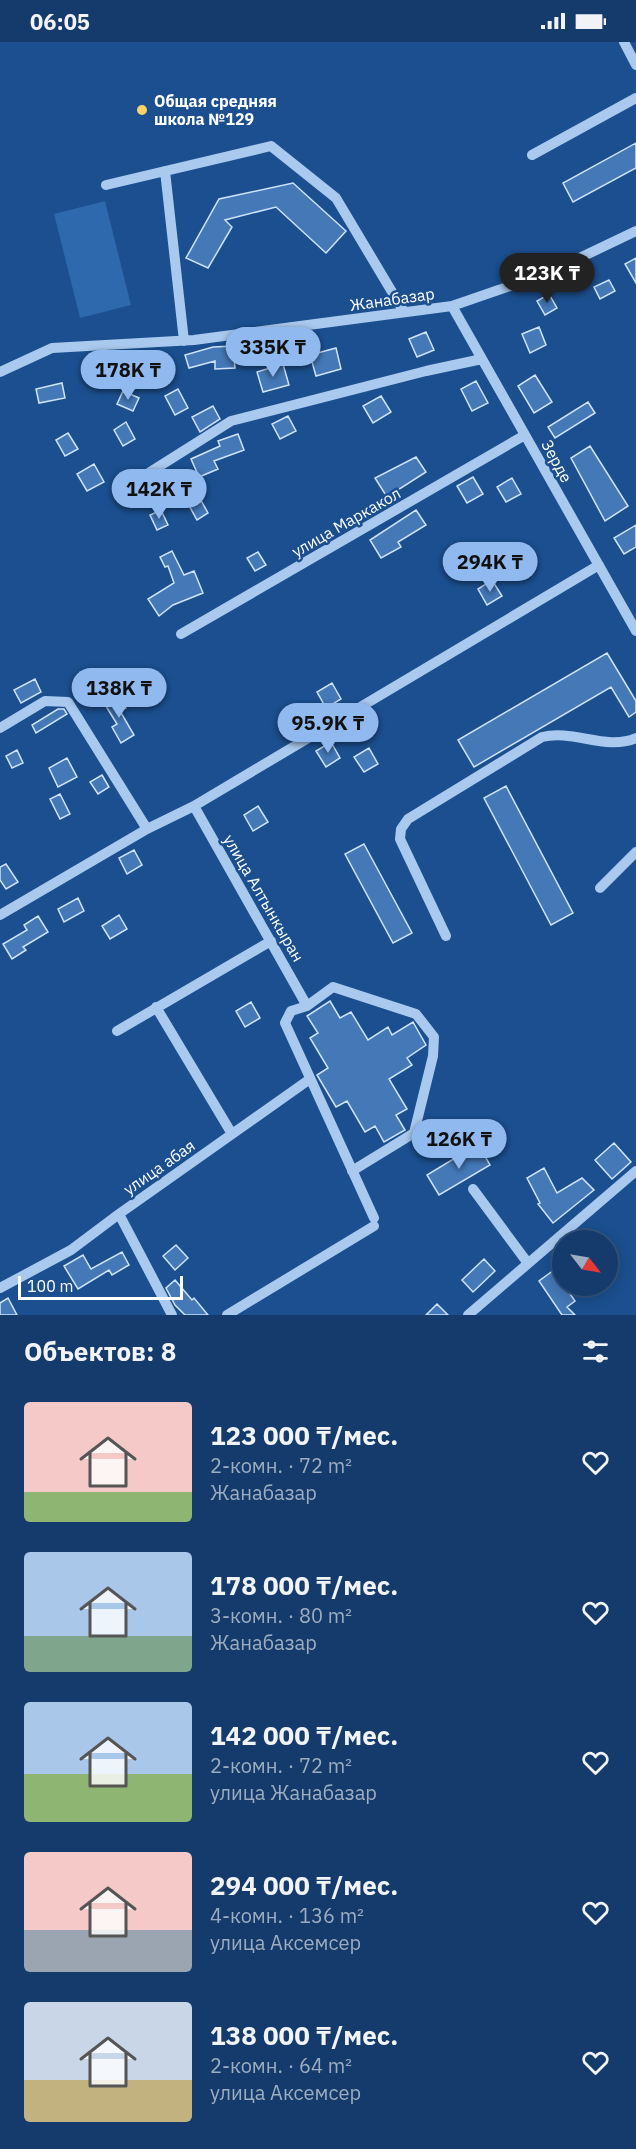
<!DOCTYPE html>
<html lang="ru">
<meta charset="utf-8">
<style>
:root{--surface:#143b6b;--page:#1d4271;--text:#f1f3f6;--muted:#9dadc1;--line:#33557e;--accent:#90b9f0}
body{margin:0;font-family:"IBM Plex Sans",sans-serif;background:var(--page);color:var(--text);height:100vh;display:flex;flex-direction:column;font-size:22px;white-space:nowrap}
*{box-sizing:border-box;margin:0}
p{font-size:20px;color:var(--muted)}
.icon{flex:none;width:33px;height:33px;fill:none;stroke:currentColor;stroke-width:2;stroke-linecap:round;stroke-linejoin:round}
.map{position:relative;height:1273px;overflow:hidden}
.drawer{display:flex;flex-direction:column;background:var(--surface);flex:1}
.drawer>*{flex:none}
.needle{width:39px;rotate:121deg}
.controls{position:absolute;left:552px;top:1188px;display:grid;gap:12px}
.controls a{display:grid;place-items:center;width:66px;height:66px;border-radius:50%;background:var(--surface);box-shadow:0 3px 15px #0003,0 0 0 2px var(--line);font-size:30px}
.scale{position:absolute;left:18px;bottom:15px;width:165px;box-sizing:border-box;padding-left:6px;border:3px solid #fff;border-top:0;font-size:16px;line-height:21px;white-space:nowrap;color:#fff;-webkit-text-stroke:4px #1b4f8f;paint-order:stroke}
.price{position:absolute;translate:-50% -51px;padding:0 14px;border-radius:21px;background:var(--accent);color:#111;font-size:20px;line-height:39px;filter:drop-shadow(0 2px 3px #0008)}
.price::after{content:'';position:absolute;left:50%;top:36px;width:18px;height:14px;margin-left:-9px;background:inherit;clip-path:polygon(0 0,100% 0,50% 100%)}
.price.selected{background:#222;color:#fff}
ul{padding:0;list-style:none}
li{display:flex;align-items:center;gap:18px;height:150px;padding:0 24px}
li span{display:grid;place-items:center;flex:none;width:168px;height:120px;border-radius:6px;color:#555}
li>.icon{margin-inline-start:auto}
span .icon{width:72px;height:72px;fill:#fffc;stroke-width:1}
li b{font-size:26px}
h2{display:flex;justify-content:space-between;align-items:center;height:72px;padding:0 24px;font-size:26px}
.status{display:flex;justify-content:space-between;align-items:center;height:42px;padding:0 30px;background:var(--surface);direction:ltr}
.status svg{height:16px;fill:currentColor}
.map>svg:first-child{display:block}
.green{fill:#2e69ad}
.building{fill:#4478b7;stroke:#cfe3fa;stroke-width:1.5}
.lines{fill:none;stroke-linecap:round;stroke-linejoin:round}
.minor{stroke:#a9c9ee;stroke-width:10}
.poi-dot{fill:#ffd166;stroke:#1b4f8f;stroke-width:2}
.labels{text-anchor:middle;stroke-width:5;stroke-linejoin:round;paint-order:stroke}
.poi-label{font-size:16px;font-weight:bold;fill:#fff;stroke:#1b4f8f;text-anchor:start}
.street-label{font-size:16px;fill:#fff;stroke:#1b4f8f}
</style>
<div class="status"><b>06:05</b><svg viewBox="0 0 49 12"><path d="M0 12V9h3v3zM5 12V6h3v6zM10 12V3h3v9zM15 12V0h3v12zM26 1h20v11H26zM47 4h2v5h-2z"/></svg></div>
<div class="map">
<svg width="636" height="1273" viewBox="0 0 636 1273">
<rect width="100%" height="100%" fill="#1b4f8f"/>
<path class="green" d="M105,159l26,104 -51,13 -26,-104z"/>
<path class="building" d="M636,101v25l-63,34 -10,-19z
M293,141l53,48 -20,22 -50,-46 -51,13 7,7 -24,41 -22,-10 33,-59z
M636,216v25l-11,-19z
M609,238l6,11 -15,8 -6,-12z
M549,252l8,14 -12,7 -8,-14z
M539,285l7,18 -16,8 -8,-19z
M426,290l8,18 -17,7 -8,-18z
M233,304l2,22 -20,1v-8l-26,7 -4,-13 28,-8z
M336,306l5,21 -25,7 -6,-21z
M283,322l6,21 -26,7 -6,-20z
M535,333l17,27 -18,11 -16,-27z
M476,339l12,22 -16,8 -11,-22z
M62,341l3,15 -26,5 -3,-14z
M178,347l10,19 -13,7 -10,-19z
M123,349l16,7 -6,13 -16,-7z
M381,354l10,16 -18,11 -10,-17z
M588,360l7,11 -40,25 -7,-11z
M213,364l7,13 -20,13 -8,-15z
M288,374l8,15 -16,8 -8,-15z
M126,380l9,17 -12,7 -9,-16z
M68,391l10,16 -13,7 -9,-16z
M238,392l6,16 -30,11 4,8 -19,8 -8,-18 29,-13 -2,-5z
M590,404l38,60 -23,15 -34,-63z
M416,415l10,15 -39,25 -12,-19z
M94,422l10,18 -17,9 -10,-17z
M473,435l10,17 -16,9 -10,-17z
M512,436l9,16 -15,8 -9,-15z
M198,453l10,18 -11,7 -10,-18z
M161,468l7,15 -11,5 -7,-15z
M416,468l10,15 -28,17 3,5 -20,11 -11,-18z
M636,483v22l-12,7 -10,-16z
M172,509l12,24 10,-4 9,22 -30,12 -14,11 -11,-17 26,-16 -6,-17 -3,1 -5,-10z
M258,510l8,13 -11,6 -8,-13z
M492,538l10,16 -15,9 -9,-16z
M607,611l29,48v11l-7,5 -18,-30 -137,80 -16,-27z
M35,637l6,13 -20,11 -7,-13z
M332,641l9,16 -15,9 -9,-16z
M118,653l8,13 -6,3 14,24 -13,8 -9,-16 5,-3 -13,-21z
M58,667h6l3,5 -31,19 -4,-8z
M331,700l9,16 -14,9 -10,-16z
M369,706l9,16 -14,8 -10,-15z
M17,708l6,13 -11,5 -6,-12z
M67,716l10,19 -19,10 -9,-19z
M102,733l7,12 -11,7 -8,-12z
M506,744l67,127 -22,12 -67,-127z
M60,752l10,20 -10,5 -10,-20z
M258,764l10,16 -15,9 -9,-16z
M364,802l48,89 -19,10 -48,-89z
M134,808l8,15 -15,9 -8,-16z
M6,822l12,18 -12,7 -6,-9v-13z
M78,856l6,13 -20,11 -6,-13z
M119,873l8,14 -17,10 -8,-13z
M38,874l10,16 -25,15 3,3 -14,9 -9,-15 24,-14 -3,-5z
M330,959l10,17 11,-6 17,28 20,-13 4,8 21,-13 13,23 -19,13 5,7 -23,14 18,30 -11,6 9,15 -21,12 -9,-16 -10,6 -18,-31 -11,6 -19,-32 11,-7 -18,-30 8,-5 -11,-17z
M251,960l9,16 -15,9 -9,-16z
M614,1101l17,19 -19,17 -17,-19z
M478,1102l12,21 -51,30 -12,-20z
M544,1126l13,25 25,-15 12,12 -41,33 -15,-19 2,-1 -13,-25z
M176,1203l12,13 -13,12 -12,-14z
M122,1210l7,13 -17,10 -3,-5 -31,19 -14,-23 19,-11 8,14z
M484,1217l11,12 -22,21 -11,-12z
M554,1228l21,31 -8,6 8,8h-13l-23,-34z
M175,1238l17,20 2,-2 14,17h-23l-10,-10 -9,-17z
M8,1256l9,17h-17v-12z
M437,1262l11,11h-22z"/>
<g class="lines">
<path class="minor" d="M624,0l12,23
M532,113l104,-57
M165,129l19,170
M106,143l165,-39 65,52 68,114
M452,264l184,325
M0,330l52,-24 142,-8 258,-34 96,-33 88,-42
M128,444l103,-65 195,-50 56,-12
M181,592l344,-199
M0,686l45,-27 23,1 79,127
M194,764l113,200
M600,846l36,-36
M0,873l147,-86 47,-23 405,-241
M446,894l-46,-97 1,-10 7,-10 134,-82c31,-8 64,14 94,1
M156,965l76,127
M117,989l154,-90
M352,1129l62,-38 19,-77 1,-19 -18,-23 -83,-27 -26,19 -16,5 -6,12c29,65 59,130 89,195
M473,1147l54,73
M0,1246l71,-38 48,-36
M172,1273l-53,-101 191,-135
M227,1273l147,-89
M468,1273l168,-144"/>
</g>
<circle class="poi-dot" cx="142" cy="68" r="6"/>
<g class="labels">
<g class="poi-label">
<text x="154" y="65">Общая средняя<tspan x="154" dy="18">школа №129</tspan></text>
</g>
<g class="street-label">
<text transform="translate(392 257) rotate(-8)" y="6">Жанабазар</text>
<text transform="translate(557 419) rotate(61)" y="6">Зерде</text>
<text transform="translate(346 480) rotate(-30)" y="6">улица Маркакол</text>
<text transform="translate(264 856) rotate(60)" y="6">улица Алтынкыран</text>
<text transform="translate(159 1125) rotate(-35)" y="6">улица абая</text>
</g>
</g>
</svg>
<div class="controls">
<a><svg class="needle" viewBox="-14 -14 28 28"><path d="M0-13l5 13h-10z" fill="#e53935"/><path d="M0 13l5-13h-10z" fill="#9dadc1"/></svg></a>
</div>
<div class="scale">100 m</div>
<b class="price selected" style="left:547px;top:262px">123K ₸</b>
<b class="price" style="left:273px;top:336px">335K ₸</b>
<b class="price" style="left:128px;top:359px">178K ₸</b>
<b class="price" style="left:159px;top:478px">142K ₸</b>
<b class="price" style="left:490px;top:551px">294K ₸</b>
<b class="price" style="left:119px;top:677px">138K ₸</b>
<b class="price" style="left:328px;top:712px">95.9K ₸</b>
<b class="price" style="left:459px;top:1128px">126K ₸</b>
</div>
<section class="drawer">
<h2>Объектов: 8<svg class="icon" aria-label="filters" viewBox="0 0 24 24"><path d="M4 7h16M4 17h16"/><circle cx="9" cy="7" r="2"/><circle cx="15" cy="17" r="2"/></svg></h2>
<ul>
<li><span style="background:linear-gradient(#f6c9c9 75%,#8fb573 0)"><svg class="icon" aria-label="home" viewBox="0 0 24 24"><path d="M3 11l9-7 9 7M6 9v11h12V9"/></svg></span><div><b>123 000 ₸/мес.</b><p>2-комн. · 72 m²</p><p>Жанабазар</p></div><svg class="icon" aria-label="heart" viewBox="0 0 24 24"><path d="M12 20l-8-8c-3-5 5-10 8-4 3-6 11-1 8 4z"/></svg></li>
<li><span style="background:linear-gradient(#a9c7e8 70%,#7fa58c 0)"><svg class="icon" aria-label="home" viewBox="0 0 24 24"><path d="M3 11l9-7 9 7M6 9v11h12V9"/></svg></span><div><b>178 000 ₸/мес.</b><p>3-комн. · 80 m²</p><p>Жанабазар</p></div><svg class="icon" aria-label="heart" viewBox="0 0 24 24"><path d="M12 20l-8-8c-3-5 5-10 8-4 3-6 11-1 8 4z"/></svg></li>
<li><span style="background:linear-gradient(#a9c7e8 60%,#8fb573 0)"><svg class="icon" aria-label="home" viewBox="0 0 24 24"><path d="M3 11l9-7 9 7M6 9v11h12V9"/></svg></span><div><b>142 000 ₸/мес.</b><p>2-комн. · 72 m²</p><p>улица Жанабазар</p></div><svg class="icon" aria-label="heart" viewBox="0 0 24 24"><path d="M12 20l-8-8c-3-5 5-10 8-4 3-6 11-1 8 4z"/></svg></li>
<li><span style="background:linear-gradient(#f6c9c9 65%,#9aa5b1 0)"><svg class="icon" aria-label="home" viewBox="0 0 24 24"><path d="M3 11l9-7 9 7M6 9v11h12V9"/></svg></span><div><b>294 000 ₸/мес.</b><p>4-комн. · 136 m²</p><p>улица Аксемсер</p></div><svg class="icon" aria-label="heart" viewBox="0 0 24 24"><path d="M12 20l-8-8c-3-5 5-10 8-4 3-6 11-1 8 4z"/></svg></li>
<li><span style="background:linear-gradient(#c9d6e8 65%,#c2b280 0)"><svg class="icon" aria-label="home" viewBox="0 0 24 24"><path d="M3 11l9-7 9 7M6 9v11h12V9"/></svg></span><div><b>138 000 ₸/мес.</b><p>2-комн. · 64 m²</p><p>улица Аксемсер</p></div><svg class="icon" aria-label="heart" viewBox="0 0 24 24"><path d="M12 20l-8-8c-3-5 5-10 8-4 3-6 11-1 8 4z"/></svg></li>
</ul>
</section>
